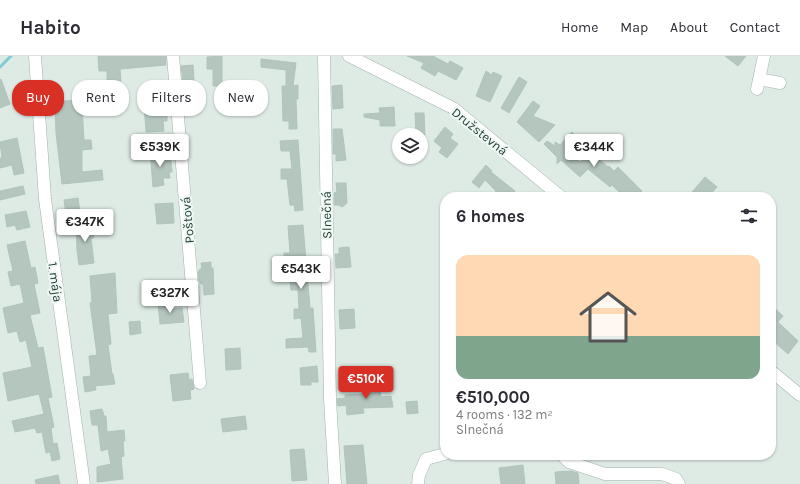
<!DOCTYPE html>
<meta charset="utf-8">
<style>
:root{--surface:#fff;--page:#f2f2f3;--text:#2b2b33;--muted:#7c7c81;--line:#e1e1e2;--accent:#d93025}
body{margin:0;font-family:Karla,sans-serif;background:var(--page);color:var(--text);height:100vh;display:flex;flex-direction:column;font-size:15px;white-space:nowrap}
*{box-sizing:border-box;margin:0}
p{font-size:13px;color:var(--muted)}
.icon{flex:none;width:22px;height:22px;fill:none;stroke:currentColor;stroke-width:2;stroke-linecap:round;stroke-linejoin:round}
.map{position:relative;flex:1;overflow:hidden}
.panel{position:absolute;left:440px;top:136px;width:336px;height:268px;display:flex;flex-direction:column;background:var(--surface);border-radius:16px;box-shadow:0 1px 3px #0004}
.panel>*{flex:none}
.top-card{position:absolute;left:12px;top:24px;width:368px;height:36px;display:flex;gap:8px}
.fabs{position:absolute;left:392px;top:72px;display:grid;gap:8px}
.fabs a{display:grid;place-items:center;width:36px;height:36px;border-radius:50%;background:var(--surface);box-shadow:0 1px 3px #0004;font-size:20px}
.price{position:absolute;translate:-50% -34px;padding:0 9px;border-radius:4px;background:#fff;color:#222;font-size:13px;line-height:26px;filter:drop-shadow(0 1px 2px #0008)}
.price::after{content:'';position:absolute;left:50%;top:24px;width:12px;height:9px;margin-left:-6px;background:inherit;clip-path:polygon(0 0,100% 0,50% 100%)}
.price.current{background:var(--accent);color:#fff}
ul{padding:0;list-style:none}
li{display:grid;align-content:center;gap:8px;height:212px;padding:0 16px}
li span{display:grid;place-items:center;height:124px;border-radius:12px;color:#555}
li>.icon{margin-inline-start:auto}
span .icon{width:72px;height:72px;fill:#fffc;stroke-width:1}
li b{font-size:17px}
h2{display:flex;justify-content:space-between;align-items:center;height:48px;padding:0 16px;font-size:17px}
.chip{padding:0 14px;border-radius:16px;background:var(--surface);box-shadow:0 1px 3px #0004;font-size:14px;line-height:36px}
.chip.current{background:var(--accent);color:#fff}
header{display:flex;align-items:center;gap:24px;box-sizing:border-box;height:56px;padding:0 20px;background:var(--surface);border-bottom:1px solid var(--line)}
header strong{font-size:19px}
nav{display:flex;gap:22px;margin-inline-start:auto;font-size:14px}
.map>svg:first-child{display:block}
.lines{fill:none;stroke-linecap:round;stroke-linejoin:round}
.stream{stroke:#81cad6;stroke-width:3}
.building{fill:#b4c6be;stroke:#b0c5bc}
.minor-casing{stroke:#a1b3ac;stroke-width:13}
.minor{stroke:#fff;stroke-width:12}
.labels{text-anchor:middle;stroke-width:4;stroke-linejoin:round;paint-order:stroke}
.street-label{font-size:13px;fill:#1e3c34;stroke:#eff8f3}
</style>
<header>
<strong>Habito</strong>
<nav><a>Home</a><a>Map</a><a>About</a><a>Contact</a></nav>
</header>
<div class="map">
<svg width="800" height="428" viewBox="0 0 800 428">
<rect width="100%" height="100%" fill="#deebe5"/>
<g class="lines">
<path class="stream" d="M0,11l11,-11"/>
</g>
<path class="building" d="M98,0h68v9l-46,4 1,12 -14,1v-11h-8z
M222,0v30h-9v-17h-6v-12z
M407,0h26l15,8 2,-3 13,7 -7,12 -18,-9 -3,5 -14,-8 3,-5z
M725,0h21l-8,10z
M261,3l35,4 -3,23 5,-1v14h-2l1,30h-8v-8h-6l-1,-35h4v-16l-25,-3z
M193,9l1,16 -11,1 -2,-16z
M486,15l6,4 1,-3 9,4 -12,26 -14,-6z
M519,21l8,5 -18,31 -8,-5z
M1,23l9,25 -10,4v-28z
M342,29l1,23 -10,1 -1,-23z
M96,42l1,9 -15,1 2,32h7l1,9 -10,1v22l20,-2 1,10 -41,4 -6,-51 -1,-31z
M161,45l1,10h5v10h-4l1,10 -18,1 -2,-28z
M533,45l7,5 -7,10 22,9 -16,17 -22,-20z
M394,51l1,19h-15v-6l-16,-3v-3l16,-1 -1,-5z
M415,57h9l1,22h-9z
M445,71l8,7 -3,4 8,6 -11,14 -8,-6 3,-4 -8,-7z
M333,73h9l4,31 -10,1v-7h-3z
M572,76l7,7 -12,14 13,9 11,-10 17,15 1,-1 5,5 4,-4 24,24 -6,6h-12l-12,-12 -2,2 -22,-18 -8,8 -19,-17 -4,4v-7l-13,-13 3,-3 8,5v-4l5,3z
M17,82l7,35 -10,2 -2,-10 -12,3v-10h2l-2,-16z
M298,84l5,70 -8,1 -1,-6h-4l-3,-26h-6v-10h11l-2,-18h-9l-1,-10z
M160,93l1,7 6,-1 1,5 3,1 1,11h-3l1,6h-7l1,7 -11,2 -3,-37z
M486,109l6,6 -1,1 24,19 -4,6h-19l4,-6 -11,-11 -6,8 -7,-6z
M705,121l12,10 -9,10h-10l-6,-5z
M336,127h10l1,20 -5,4 -3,-2h-5v-12l3,-1z
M23,130l2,8 -25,6v-9z
M78,142l2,14 -14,2 -2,-14z
M173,147l1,20 -17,1 -2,-20z
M26,155l4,16 -13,3 -2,-5 -8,2 -2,-12z
M93,167l1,15h-3l3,25 -15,2 -2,-15 -1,-26z
M303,169l7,83h3l3,44h-7l-1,-5 -22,1v-9l17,-1 -2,-20 -7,1v-10h5l-1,-19h-7l-1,-9 6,-1 -2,-17h-10v-10h6l-2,-27z
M25,185l6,27 4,-1 3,16 -4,1 6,29 -10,2 8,33 5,-1 9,50 -4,1 6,29 -3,1 2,16 4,-1 3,16 -8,2 -2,-9 -4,1 -4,-21 -5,1 -2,-5 -20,4 -3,-11 32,-7 -5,-20 -31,7 -5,-28 29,-6 -6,-27 -6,2 -3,-11 -9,2 -5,-25 21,-5 -4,-19 -9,2 -3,-14 5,-1 -6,-26z
M349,191l2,20 -15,1 -1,-14h4v-6z
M211,206v6h2l1,26 -10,1 -1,-11h-2l-2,-4 -1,-8 2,-3h2l-1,-6z
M115,217l2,40 -9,1 3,30 -3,1 4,29h1l2,10 -20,2 1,4 -11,2 -2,-15 8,-1 -2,-20 8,-1 -7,-52 2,-1 -2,-26z
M172,246l1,7 9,-1 2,14 -24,2 -2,-21z
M771,249l12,11 -5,6 20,19 -10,13 -17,-15z
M354,253l1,19 -15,1 -1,-19z
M140,265l1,12 -11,2 -1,-13z
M240,292l1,21 -15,1 -1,-21z
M317,310l1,16h-7v3h-10l-1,-17z
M188,317l1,7 3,-1 2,9v1l-4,1 1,9 -18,2 -3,-26z
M379,327l2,14 10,-1 2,11 -30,1 1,5 -17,2 -1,-10 -8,1 -1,-7 8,-1v-3l19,-1 -1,-9z
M417,345l1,12 -11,1 -1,-12z
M102,353l2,7h2l1,16 17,-2 1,11h-2l1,15 -3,1 2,22 -26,3v-15l14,-3 -3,-15 -7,2 -3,-26h-6l-2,-14z
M245,360l2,13 -24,3 -2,-13z
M363,389l4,39h-20l-3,-38z
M304,393l3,31 -15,1 -2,-31z
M523,409l2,19h-24l-2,-16z
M571,415l7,2 1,11h-23l-1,-12z
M58,419l2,9h-24l-1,-4z"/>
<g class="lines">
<g class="minor-casing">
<path id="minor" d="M35,0l10,143 39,285
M173,0l27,327
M324,0l6,343 5,85
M349,0l104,52 108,89
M759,23l21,4
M757,33l7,-33
M771,315l29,24
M562,399l7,7 36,12h57l14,5 3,5
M418,428l1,-9 7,-16 19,-5"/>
</g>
<use href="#minor" class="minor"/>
</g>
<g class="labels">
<g class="street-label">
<text transform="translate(480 75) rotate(39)" y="5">Družstevná</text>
<text transform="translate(326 159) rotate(-91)" y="5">Slnečná</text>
<text transform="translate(187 164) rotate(-95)" y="5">Poštová</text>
<text transform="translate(56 226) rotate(82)" y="5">1. mája</text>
</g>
</g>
</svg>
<div class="fabs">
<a><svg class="icon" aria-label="layers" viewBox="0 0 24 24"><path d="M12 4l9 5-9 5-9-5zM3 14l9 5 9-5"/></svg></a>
</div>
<b class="price" style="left:160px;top:112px">€539K</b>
<b class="price" style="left:594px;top:112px">€344K</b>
<b class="price" style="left:85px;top:187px">€347K</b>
<b class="price" style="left:301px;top:234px">€543K</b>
<b class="price" style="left:170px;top:258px">€327K</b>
<b class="price current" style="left:366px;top:344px">€510K</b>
<div class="top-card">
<a class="chip current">Buy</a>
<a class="chip">Rent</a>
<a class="chip">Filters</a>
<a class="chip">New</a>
</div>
<section class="panel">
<h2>6 homes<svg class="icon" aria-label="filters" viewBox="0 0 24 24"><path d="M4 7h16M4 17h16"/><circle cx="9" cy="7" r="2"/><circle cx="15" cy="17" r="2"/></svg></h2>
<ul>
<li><span style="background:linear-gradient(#ffd9b3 65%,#7fa58c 0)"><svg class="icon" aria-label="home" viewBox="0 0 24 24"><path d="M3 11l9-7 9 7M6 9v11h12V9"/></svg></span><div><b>€510,000</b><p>4 rooms · 132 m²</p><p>Slnečná</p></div></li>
</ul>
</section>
</div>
